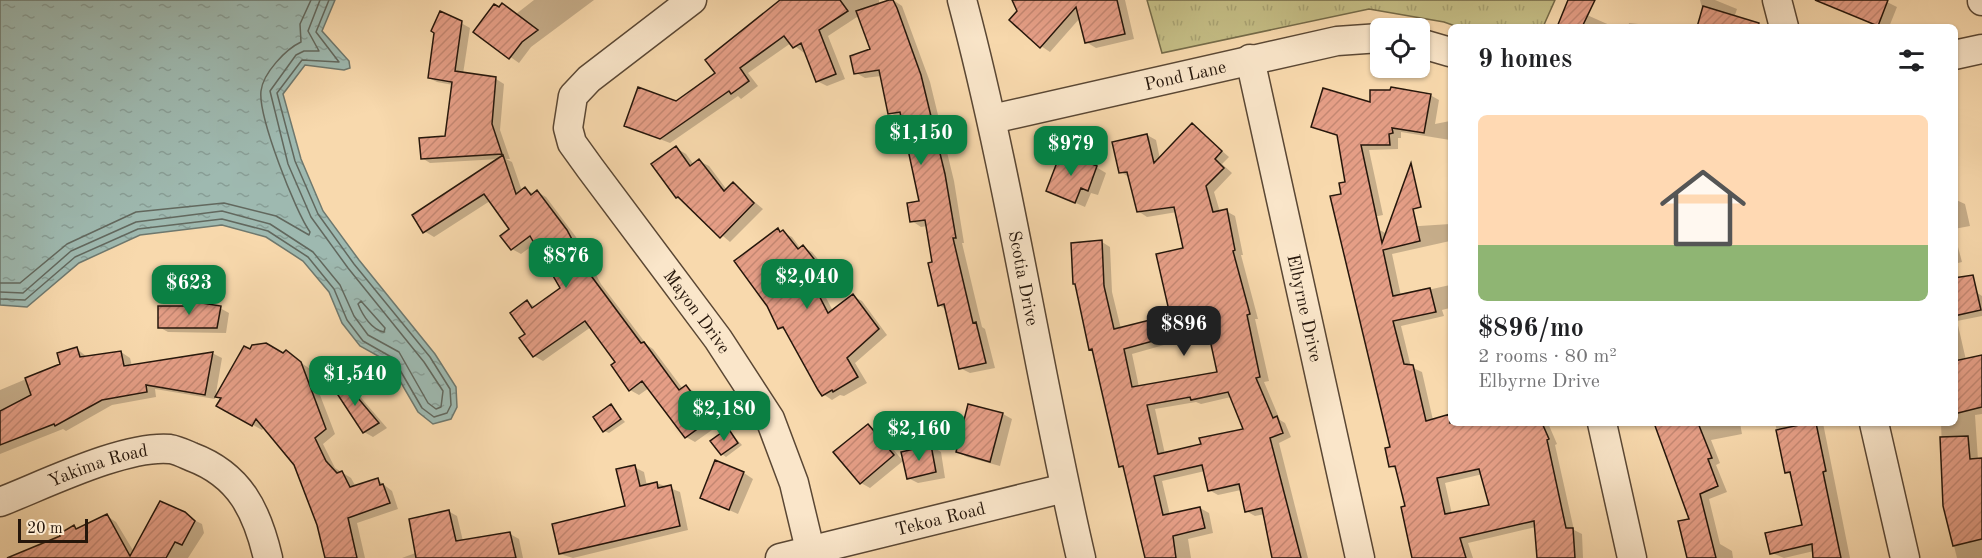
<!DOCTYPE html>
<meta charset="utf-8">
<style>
:root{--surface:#fff;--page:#f2f2f2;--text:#202124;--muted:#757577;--line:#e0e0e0;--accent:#0b8043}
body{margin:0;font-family:"Old Standard TT",serif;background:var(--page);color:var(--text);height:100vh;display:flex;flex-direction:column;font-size:22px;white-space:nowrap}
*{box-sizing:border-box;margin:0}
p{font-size:20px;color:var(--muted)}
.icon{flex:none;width:33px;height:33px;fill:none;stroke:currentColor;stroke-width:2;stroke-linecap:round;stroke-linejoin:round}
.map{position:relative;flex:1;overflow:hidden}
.drawer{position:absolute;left:1448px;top:24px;width:510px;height:402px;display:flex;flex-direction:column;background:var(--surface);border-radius:9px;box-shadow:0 2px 4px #0004}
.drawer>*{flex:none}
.tools{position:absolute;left:1370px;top:18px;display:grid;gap:12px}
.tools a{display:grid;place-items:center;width:60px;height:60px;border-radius:9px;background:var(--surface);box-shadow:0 2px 4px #0004;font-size:30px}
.scale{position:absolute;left:18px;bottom:15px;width:70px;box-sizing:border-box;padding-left:6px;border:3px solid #25160b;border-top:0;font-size:16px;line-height:21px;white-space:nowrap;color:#25160b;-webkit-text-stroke:4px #fae6ca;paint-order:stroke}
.price{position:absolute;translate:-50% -51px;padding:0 14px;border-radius:12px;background:var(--accent);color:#fff;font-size:20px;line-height:39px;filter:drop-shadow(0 2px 3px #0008)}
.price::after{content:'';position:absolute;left:50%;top:36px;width:18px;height:14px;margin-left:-9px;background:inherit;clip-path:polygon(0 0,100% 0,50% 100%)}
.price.current{background:#222;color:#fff}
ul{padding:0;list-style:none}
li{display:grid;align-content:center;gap:12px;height:318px;padding:0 30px}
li+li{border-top:2px solid var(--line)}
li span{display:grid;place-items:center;height:186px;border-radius:9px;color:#555}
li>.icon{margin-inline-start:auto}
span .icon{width:108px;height:108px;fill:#fffc;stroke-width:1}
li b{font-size:26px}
h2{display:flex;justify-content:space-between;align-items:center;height:72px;padding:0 30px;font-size:26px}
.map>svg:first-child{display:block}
.grass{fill:url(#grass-tufts);stroke:#746a48;stroke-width:1.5}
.water{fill:url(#water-ripples);stroke:#6e786e;stroke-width:1.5}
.shadow{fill:#0003;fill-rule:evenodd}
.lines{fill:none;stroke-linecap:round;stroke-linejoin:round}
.shore{stroke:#62685e;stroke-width:1.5}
.building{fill:url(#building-hatch);stroke:#25160b;stroke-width:1.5;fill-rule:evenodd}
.street-casing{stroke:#5a4734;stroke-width:31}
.street{stroke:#fae6ca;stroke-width:28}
.labels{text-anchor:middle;stroke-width:4.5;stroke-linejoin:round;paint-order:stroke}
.street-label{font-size:18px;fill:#25160b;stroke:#fae6ca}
</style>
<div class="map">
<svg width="1982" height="558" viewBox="0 0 1982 558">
<defs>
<pattern id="grass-tufts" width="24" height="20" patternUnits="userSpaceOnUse" patternTransform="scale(1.5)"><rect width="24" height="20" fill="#c4bd85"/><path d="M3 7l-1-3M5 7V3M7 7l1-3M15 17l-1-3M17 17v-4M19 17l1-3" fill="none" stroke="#a8a272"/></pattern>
<pattern id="water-ripples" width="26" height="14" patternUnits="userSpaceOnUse" patternTransform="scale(1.5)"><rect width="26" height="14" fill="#9eb9b0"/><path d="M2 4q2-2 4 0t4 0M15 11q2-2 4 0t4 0" fill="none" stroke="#889e96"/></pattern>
<pattern id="building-hatch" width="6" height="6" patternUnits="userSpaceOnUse" patternTransform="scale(1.5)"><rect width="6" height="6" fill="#e59e86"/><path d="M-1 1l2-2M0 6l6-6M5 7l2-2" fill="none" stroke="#c48772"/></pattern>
</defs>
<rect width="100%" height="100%" fill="#f8d9ad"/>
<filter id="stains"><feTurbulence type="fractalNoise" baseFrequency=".00333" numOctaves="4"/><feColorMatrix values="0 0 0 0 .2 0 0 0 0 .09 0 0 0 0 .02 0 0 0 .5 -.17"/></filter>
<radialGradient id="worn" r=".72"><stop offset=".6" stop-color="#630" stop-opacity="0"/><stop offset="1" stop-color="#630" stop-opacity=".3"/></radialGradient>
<path class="grass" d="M1147,0h408l-12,27h-85l-14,-5 -75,-13 -207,44z"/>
<path class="water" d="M0,0h335l-13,31 27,30 1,7 -6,2 -39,-5 -22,29 18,65 22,52 36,49 76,94 21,33 1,20 -6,12 -18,5 -15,-12 -29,-50 -29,-16 -18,-23 -13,-31 -26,-31 -37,-24 -44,-12 -82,10 -61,28 -52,44 -27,-2z"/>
<path class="shadow" d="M534,0h60l-63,47 -12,16 -44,-31 41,-18z
M784,0h95v5l14,-5 9,6 28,76 24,99 10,62h-2l20,84 3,2 10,39 -25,5 -10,-5 -15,-59 -6,-4 -12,-79 -6,1 -9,-6 9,-19 -18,-84 -14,-5 -8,-37 -16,2 -9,-5 16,-23 -12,-35 -32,21 17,43 -18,7 -10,-5 -11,-30 -2,2 -13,-10 -43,30 10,13 -17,13 -3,-3 -68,47 -44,-17 51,-24 40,-29 35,-47 -2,-2z
M1014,0h111l9,39 -38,9 -10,-6 -6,-24 -30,34 -9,-6z
M1700,0h15l22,9 -3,9 4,9h-31z
M1845,0h38l14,7 -8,20h-10l-38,-17z
M1587,15l27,12h-56z
M461,23l9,5 -7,46 33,5 8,5 -4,46 10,29h-4l6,3 10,29 3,-2 9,5 3,-2 9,5 30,40 25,47 46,61 6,4 30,40 3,-2 9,5 24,33 -24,17 -9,-5 -37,-49 -10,7 -9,-5 -13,-27 -26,-36 -48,34 -9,-5 -7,-22v-32l9,5 26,-18 -26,-46 -15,11 -9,-5 -1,-20 -21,-28 -56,36 -10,-6 75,-72 -69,4 -8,-5 24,-20 7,-53 -16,-3 -8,-4z
M1629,23l37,4h-38z
M1430,95l9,5 -4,24 15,-3v19l-49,-8v6h-3v11l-29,1 14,65 -15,3 10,11 9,5 2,-6 61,-4v17l-58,13 9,42 49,-11v23l-8,2 2,6 -43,10 10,41 11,5 11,48 17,-5v8h98l9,21 -2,1 19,85 8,4 1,24h-45l-2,-31 -68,16 5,15h-59l-7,-51 -10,-37 -7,-4 2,-18 -49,-253 4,-12 -8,-46 -26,-10 59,-23zM1483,474l8,32 -39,8 -7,-31z
M1192,125l37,32 -7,7 10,9 -18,19 6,20 6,-1 9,5 8,39h-2l17,64h-3l14,62 -5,1 16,38 5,3 6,14 -12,6 29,115h-34l-9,-44 -10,2 -9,-5 -5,-21 -23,5 -9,-5 -4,-19 -43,10 8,34 30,-7 9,5 4,20 -25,6 3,19h-45l-21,-89 -5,-3 -26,-115 -3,-2 11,-107 8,5 2,45 9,37 51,-13 12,-67 -7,-37 -30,5 -9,-6 -8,-33 -9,-6 26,-37 9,5 4,19zM1210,332l8,41 -79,14 -7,-33zM1231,397l14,33 -43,15 -37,9 -10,-45 41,-7 5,2z
M676,148l10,6 8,11 5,-4 10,5 18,24 6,-6 30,25 -33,33 -53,-45z
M1096,167l10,6 -8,22 -7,-2 -6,14 -37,-16z
M1954,199l11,5 5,22 -16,3z
M778,230l14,7 9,12 2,-2 9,5 14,17 -11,8 18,34 20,-15 9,5 25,34 -32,28 12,20 -23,13 -4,-1 -8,5 -9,-6 -36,-62 -8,-5z
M1954,232l8,30 -8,2z
M1976,292l6,4v20l-25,5 9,39 16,-3v57l-7,1 3,45h4v98h-25l-13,-52 -3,-83h13v-126z
M220,308l9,5 -3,20 -58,-1 -9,-5z
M76,348l11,9 34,-5 9,6 2,8 80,-13 10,5 -7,41 -60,-10 1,8 -44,8 -46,26 -3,-2 -63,25v-64l62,-26z
M286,352l24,17 25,65 -12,10 12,24 16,10 5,9 22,-7 14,11 6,18 -41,14 8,35h-39l-8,-33 -23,-61 -30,-38 -3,4 -44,-25 4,-6 -5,-3z
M342,381l9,5 36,42 -14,9 -9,-5z
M611,406l14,16 -16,11 -5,-2z
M1003,414l9,5 -12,47 -33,-9 -10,-5z
M1655,423h85l2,11 -31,6 9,23 -4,2 11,27 -18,7 11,45 12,7 1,7h-45l3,-38z
M1775,423h48l27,135h-35l-1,-7 -30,7 -12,-5 31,-27 -10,-50 -6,-4z
M868,425l10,6 25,30 -33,27 -9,-5z
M728,430l14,15 -16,12 -4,-3z
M931,446l10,6 4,26 -27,5 -10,-5z
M634,467l10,5 3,14 10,-3 23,9 8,38 -115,28 -13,-4 66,-47z
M744,473l9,6 -15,35 -36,-16z
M448,511l9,5 6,25 47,-7 9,5 4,19h-121l16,-6z
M107,516l9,6 18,30 58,-33 10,5 2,9 -16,25h-179l53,-21 12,-10 4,2z"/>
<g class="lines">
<path class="shore" d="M0,283h20l47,-39 69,-32 88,-9 52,13 33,19 1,-3c-15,-21 -52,-116 -49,-141 2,-18 25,-42 40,-49l-1,-18 11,-24
M0,292l23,1 48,-42 65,-29 86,-11 48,13 43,28 27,33 14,31 14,19 31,17 29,51 8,6 5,-2 2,-16 -19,-29 -76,-94 -37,-51 -23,-53 -18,-73 26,-36 8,-4h15l-11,-20 12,-31
M0,299l25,1 50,-43 63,-28 84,-10 46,12 40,26 26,32 13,31 16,21 30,17 29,50 12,9 13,-4 4,-8 -1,-16 -20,-32 -76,-93 -36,-50 -23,-53 -18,-68 25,-33 37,2 -23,-30 13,-32
M361,301l24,27 -1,4c-12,-2 -21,-16 -26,-28z"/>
</g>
<path class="building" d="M780,0h60l8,11 -29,19 17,44 -20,8 -15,-39 -8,5 -9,-12 -44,32 9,13 -18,13 -2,-3 -69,48 -36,-13 14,-39 38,14 39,-28 -10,-13z
M889,0h4l4,8 24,67 24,99 11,64h-3l20,85 3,-1 10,41 -27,6 -15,-65 -6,2 -10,-43 4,-1 -7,-42 -15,2 -3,-19 12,-2 -19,-89 -12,2 -9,-44 -25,4 -4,-18 20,-7 -14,-38z
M1012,0h105l8,34 -40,9 -9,-36 -36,41 -31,-28 8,-9z
M1568,0h27l-13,27h-25z
M1815,0h73l-10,26z
M502,3l36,27 -16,12 -13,17 -36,-27 21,-28 5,3z
M1703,6l56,17 -1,4h-61z
M440,11l22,10 -7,50 41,6 -4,47 10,30 -81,5 -2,-21 26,-2 7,-54 -24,-4 6,-45 -3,-2z
M1391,87l40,7 -7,39 -32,-5 1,5 -4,1 1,11h-29l21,98 29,-80 10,44 -8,2 7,32 -37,9 10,46 37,-8 6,24 -43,9 11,43 9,1 13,56 24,-7v9h92l7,16 -2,1 19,88h7l2,30h-38l-3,-37 -74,17 6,20h-54l-11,-51 4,-1 -10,-40 -6,1 -4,-19 5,-1 -60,-251 11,-2 -2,-11 6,-1 -8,-47 -26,-8 12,-39 47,14v-12h20zM1479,469l10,36 -44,9 -8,-36z
M1192,123l30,28 -7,8 9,9 -18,18 7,26 14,-3 8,41 -2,1 17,63 -3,1 13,62 -4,1 17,40 4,-2 6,17 -13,5 31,120h-29l-10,-50 -17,4 -6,-28 -31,7 -6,-26 -48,11 9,39 37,-8 5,21 -32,8 3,22h-31l-22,-92 -4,1 -27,-118 -3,1 -14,-66h-2l-2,-41 31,-3 2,46 10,43 56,-14 -14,-61 27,-6 -9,-41 -37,5 -10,-40 -8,1 -7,-31 35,-8 7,29zM1207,326l10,46 -85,15 -8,-38zM1228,392l15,37 -44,9 2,6 -43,10 -11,-49 43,-8 1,3z
M676,146l14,20 9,-7 25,32 9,-9 21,21 -34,35 -42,-41 -2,1 -25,-34z
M1061,152l36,14 -9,25 -7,-3 -6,15 -29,-12z
M503,155l13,39 9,-7 6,8 6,-5 30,40 25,47 49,66 3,-1 35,48 7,-5 25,34 -26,19 -43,-57 -13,10 -18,-26 4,-3 -30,-41 -52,36 -14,-19 6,-4 -15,-21 17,-13 5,8 28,-20 -30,-52 -19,14 -11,-14 9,-7 -25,-35 -61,39 -11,-18z
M778,228l2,4 3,-2 15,19 5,-4 15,19 -11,8 21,41 25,-19 26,35 -32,29 11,19 -25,15 -1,-2 -10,6 -4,-6 -35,-63 -5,2 -11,-23 -33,-45z
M1973,275l8,35 -27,6v-38z
M189,301l32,5 -4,22h-59v-22h30z
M266,343l17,10 3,-3 15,12 25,67 -11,9 11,23 11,12 5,-2 8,16 28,-9 2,7 3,-1 7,19 -42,15 9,40h-32l-8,-33 -23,-60 -38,-46 -4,7 -36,-20 5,-8 -6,-1 29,-51 6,3 2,-4z
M77,347l3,10 41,-6 3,15 89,-14 -8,43 -59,-10 1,7 -45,8 -47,26 -1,-2 -54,21v-34l31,-16 -6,-17 35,-14 -3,-11z
M1982,355v52l-28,7v-53z
M342,379l37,44 -16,10 -31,-47z
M611,404l10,15 -18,13 -10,-15z
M968,404l35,9 -13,49 -34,-10z
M1654,423h44l14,35 -4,1 10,27 -18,8 16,64h-29l-9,-37 11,-2z
M1809,423h7l10,48 -3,1 18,86h-28l-1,-14 -42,10 -5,-21 37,-8 -12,-53 -5,1 -9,-43z
M868,424l26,31 -34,29 -27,-32z
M728,428l10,15 -17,12 -11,-14z
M1968,436l2,23 12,-1v81l-29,7 -10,-40 -3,-69z
M931,445l5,27 -29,7 -6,-27z
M715,460l29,12 -15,38 -29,-12z
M635,465l5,21 17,-4 1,6 13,-3 9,41 -121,28 -7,-30 73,-18 -9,-37z
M160,501l25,11 10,9 -13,24 -7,-3 -9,16h-159l53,-22 -1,-2 15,-9 2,4 31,-15 23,42z
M449,510l7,31 54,-9 6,26h-100l-7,-39z"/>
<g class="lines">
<g class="street-casing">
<g id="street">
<path id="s1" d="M692,0l-103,79 -16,17 -5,32 4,15 18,25 128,171 52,80 24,64 18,75"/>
<path id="s2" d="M962,0c49,184 76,373 119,558"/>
<path d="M1777,0l7,27"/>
<path d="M1982,0v1"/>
<path d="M1419,43l31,9"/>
<path d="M1954,55l28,-6"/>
<path id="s3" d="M1250,59l110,499"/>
<path id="s4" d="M992,119l345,-78 43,-3"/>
<path d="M1602,423l30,135"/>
<path d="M1874,423l31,135"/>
<path id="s5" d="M0,502c44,-17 124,-57 170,-53 7,1 15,5 22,8 48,18 65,54 76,101"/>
<path id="s6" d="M780,558l285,-70"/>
</g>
</g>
<use href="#street" class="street"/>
</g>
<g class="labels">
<g class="street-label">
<text dy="6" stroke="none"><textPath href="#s4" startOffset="198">Pond Lane</textPath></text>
<text dy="6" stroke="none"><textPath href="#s2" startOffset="285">Scotia Drive</textPath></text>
<text dy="6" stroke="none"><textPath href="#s3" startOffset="255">Elbyrne Drive</textPath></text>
<text dy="6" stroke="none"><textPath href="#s1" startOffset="411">Mayon Drive</textPath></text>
<text dy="6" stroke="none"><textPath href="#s5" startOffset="105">Yakima Road</textPath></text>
<text dy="6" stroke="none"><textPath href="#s6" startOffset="165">Tekoa Road</textPath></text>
</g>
</g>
<rect width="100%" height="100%" filter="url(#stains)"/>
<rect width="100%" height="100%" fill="url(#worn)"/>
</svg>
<div class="tools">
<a><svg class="icon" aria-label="locate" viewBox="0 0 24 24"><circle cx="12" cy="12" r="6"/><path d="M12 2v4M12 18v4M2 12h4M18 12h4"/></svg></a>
</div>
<div class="scale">20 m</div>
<b class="price" style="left:921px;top:166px">$1,150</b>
<b class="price" style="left:1071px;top:177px">$979</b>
<b class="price" style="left:566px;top:289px">$876</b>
<b class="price" style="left:807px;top:310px">$2,040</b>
<b class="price" style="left:189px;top:316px">$623</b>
<b class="price current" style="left:1184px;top:357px">$896</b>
<b class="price" style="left:355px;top:407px">$1,540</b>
<b class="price" style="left:724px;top:442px">$2,180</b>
<b class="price" style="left:919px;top:462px">$2,160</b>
<section class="drawer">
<h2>9 homes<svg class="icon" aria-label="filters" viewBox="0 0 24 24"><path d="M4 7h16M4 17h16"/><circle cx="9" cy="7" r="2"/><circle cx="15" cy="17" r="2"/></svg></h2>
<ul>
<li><span style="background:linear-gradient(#ffd9b3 70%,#8fb573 0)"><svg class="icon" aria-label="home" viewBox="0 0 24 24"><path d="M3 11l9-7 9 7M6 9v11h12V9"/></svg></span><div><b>$896/mo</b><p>2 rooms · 80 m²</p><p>Elbyrne Drive</p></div></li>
</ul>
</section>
</div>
